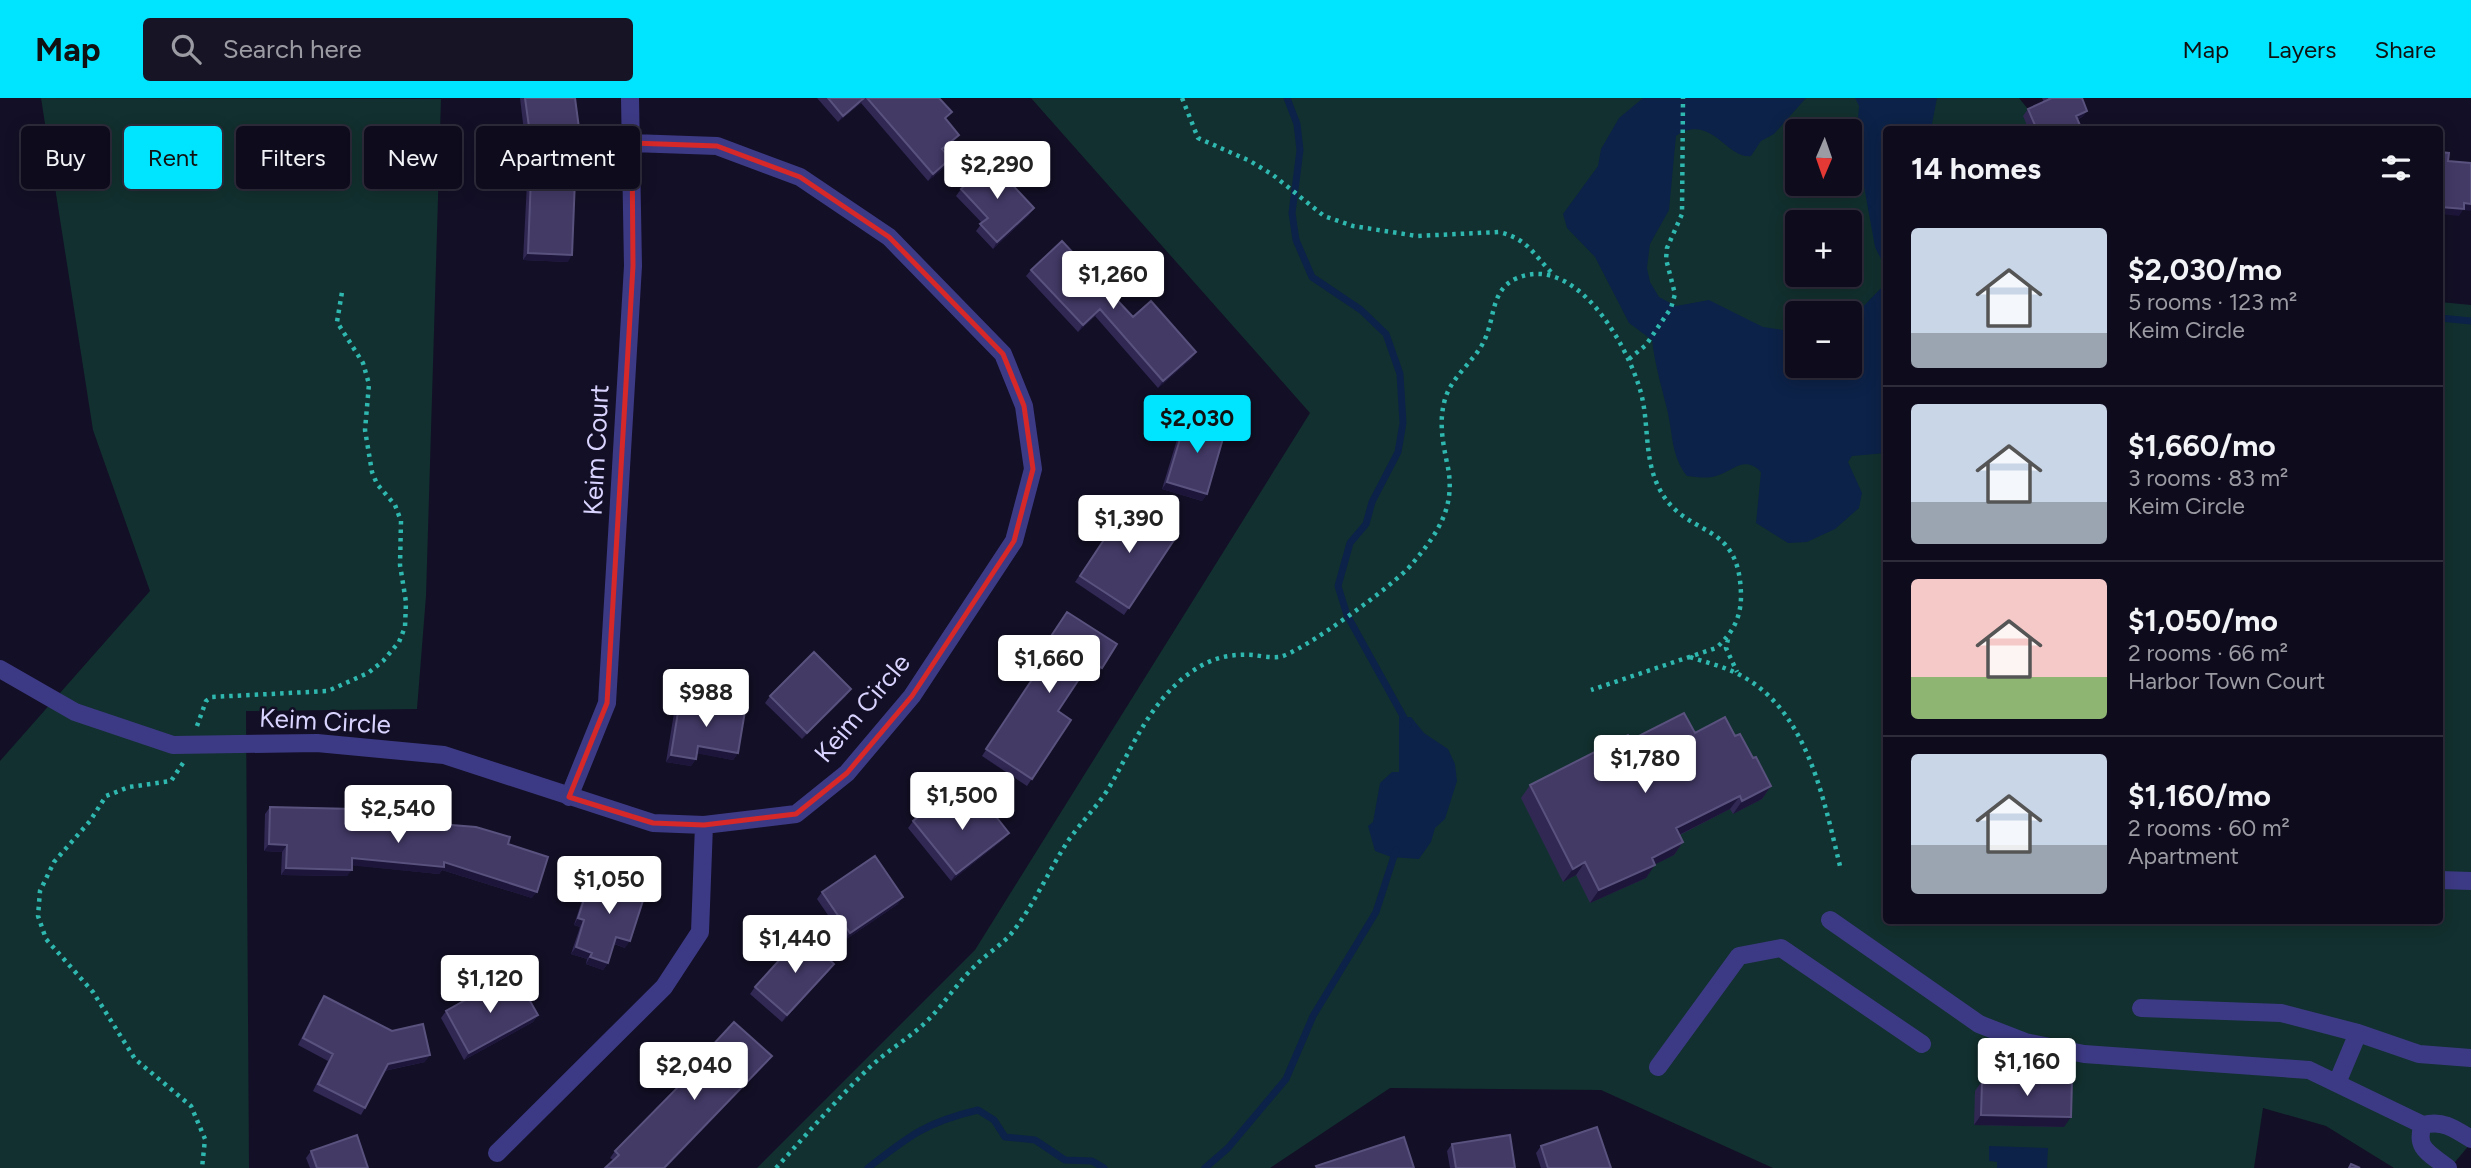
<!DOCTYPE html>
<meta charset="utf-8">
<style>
:root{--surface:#0e0b1c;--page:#171425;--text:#f1f3f6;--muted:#9b9ba3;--line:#2e2b3b;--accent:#00e5ff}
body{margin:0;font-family:Figtree,sans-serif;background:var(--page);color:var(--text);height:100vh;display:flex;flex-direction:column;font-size:26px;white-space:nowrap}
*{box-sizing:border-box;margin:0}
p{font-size:23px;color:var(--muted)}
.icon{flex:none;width:38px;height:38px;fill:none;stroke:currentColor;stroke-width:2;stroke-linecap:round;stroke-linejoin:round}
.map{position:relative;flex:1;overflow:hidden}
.sheet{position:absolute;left:1883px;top:28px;width:560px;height:798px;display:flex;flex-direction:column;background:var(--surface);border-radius:7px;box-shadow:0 4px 18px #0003,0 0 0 2px var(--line)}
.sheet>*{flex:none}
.top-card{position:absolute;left:21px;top:28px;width:665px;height:63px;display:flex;gap:14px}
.needle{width:46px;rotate:182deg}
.tools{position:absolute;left:1785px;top:21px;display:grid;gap:14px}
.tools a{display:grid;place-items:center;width:77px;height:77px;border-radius:7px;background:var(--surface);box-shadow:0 4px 18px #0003,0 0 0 2px var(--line);font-size:35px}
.price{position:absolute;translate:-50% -60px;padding:0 16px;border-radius:7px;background:#fff;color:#222;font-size:23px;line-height:46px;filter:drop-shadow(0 2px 4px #0008)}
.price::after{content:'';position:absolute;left:50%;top:42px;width:21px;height:16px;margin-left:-10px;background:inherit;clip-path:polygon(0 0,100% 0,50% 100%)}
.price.on{background:var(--accent);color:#111}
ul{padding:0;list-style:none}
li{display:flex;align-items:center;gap:21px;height:175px;padding:0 28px}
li+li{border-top:2px solid var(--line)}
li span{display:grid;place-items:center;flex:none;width:196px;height:140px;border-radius:7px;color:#555}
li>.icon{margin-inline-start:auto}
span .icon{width:84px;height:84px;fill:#fffc;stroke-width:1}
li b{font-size:30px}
h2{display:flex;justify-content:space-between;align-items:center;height:84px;padding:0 28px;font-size:30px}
.tag{padding:0 24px;border-radius:7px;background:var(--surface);box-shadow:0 4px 18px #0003,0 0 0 2px var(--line);font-size:24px;line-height:63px}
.tag.on{background:var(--accent);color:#111}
header{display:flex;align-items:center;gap:42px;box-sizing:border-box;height:98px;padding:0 35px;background:var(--accent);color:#111}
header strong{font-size:33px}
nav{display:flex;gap:38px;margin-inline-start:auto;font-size:24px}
.search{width:490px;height:63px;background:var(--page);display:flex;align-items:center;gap:18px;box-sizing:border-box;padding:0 24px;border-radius:7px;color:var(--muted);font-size:26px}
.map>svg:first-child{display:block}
.green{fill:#12302f;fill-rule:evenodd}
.water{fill:#0c2248}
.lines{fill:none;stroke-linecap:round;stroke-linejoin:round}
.stream{stroke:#0c2248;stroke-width:7}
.path{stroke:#2fb8b0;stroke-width:4.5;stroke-dasharray:3.5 5;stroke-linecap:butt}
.minor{stroke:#3d3a85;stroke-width:18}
.wall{fill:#312854}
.shaded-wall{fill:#1d163a}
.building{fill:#433a66;stroke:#5a527e;stroke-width:2}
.marked{fill:none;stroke:#d62828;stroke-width:5;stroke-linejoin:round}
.labels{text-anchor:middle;stroke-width:5;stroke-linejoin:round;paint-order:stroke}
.street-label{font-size:26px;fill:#d9d4ff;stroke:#130f26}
</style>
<header>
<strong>Map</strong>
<div class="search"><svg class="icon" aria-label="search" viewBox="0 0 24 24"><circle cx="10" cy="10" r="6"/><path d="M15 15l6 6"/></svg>Search here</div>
<nav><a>Map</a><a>Layers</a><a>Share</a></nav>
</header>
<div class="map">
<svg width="2471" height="1070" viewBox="0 0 2471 1070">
<rect width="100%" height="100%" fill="#130f26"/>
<path class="green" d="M41,0l400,1 -15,497 -9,113 -171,2 3,457h-249v-407l150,-170 -57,-161z
M1031,0h988l25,31 -158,1v790h554v-618l31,3v838l-21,25h-56l-68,-42 -63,-18 -9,60h-481l-172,-78 -211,-2 -120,80h-513l218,-218 335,-537zM1797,33h53v53h-53zM1797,124h53v53h-53zM1797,215h53v53h-53z"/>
<path class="water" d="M1643,0h163l-32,36 -13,7 -10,15c-24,4 -40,-44 -75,-20l-7,74 -19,34 -3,24 3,14 9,15 17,9 33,-6 54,27 34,5v34h53v-46l36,-37v170l-34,3 -4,6 14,31 -3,15 -24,21 -28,13 -19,1 -32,-20 5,-51c-17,-17 -27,-1 -45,4 -9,3 -20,1 -29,0 -16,-20 -14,-42 -20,-67 -6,-24 -12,-44 -15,-69l-23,-17 -34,-66 -28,-29 -4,-14 35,-48 3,-17 18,-31z
M1855,0h82l-6,31 -45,1v139l-11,-22 -19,-105 3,-36z
M1399,619h12l13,16 24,16 7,15 2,17 -12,38 -10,9 -4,14 -12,17 -28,-2 -16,-6 -7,-25 5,-4 7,-39 12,-11h7z
M1989,1048l59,2 -1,20h-50v-6l-8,-1z"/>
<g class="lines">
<path class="stream" d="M1287,0l10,26 3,26 -8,63 4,27 16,37 49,33 25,24 14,40 3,49 -5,29 -26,50 -6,22 -16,19 -12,43 9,29 61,110
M2440,220l31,3
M868,1070c42,-33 59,-46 110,-58l16,10 11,17 30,3 30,20 27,1 12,7
M1205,1070l23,-20 58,-69 27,-63 63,-104 20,-62"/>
<path class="path" d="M1182,0l16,40 52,23 23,14 51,41 29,10 64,10 82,-4c29,7 34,22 53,41
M1629,261l17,-14 25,-37 4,-14 -9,-35 1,-11 15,-34 1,-116
M1728,541l-2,9 11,24
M1690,559c15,5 32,9 46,16 71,34 87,124 104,193
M197,628l9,-25 6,-4 116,-6 40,-18 15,-12 16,-19 6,-15 1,-25 -6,-37 1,-44 -6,-16 -18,-21 -5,-12 -7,-42 4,-46 -6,-21 -26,-41 5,-30
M183,665l-12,18 -42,6 -23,9 -16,25 -36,41 -14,29 -2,25 8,23 47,53 42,67 56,47 14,33 -3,29
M776,1070c31,-34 61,-69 94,-101 19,-18 43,-31 61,-50 15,-16 28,-36 45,-52 11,-12 28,-21 38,-35 21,-27 35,-60 54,-89 13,-19 30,-35 42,-55 22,-38 37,-77 72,-107 22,-18 42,-26 71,-24 8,1 18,3 26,2 21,-3 118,-74 133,-93 26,-31 45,-58 35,-101 -4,-20 -8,-39 -3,-60 6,-27 31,-41 41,-64 10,-22 6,-48 30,-60 60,-28 113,66 126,114 8,30 3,64 17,93 26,55 82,30 83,110 0,22 -9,38 -25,52l-125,42"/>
<path class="minor" d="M0,571l75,43 98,33 144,-2 127,12 209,68 51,2 92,-11 51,-41 65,-77 102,-155 19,-72 -9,-63 -21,-52 -114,-117 -89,-60 -83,-31 -85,-3
M569,699l38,-94 26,-437 -3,-168
M2440,782l31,1
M1830,822l149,104 46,18 59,12 225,16 114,55
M2141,910l140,5 77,20
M1658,969l81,-111 42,-8 141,96
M2337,985l21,-50 61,21 52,4
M497,1055l167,-166 36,-55 4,-107
M2448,1070c-17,-14 -34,-19 -25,-43 20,-5 31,3 48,14"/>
</g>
<path class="wall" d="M520,0h55v36l-50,6z
M817,0h122l15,43 -11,10 3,15 -18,15 -67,-78 -23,19z
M2042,0h40l5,13 -5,6 -5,3 5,10h-53l-6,-14 5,-7 16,-7z
M531,79l37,85 -45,-2 4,-77z
M961,91l68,26 -36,34 -17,-18 6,-8 -26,-27z
M1031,172l102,47 63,35 -5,7 -33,29 -63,-72 -17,16 -52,-56z
M1187,318l20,78 -5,7 -40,-12 20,-66z
M1129,404l49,32 -54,81 -49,-33z
M1067,514l50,32 -20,31 -10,-7 -29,43 13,9 -44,66 -45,-30 50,-77 -7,-4z
M770,598h76l-44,43 -37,-36z
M680,602l58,53 -5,7 -36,-7 -1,6 -5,7 -25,-4 9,-55z
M1695,635l40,3 18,22 18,28 -9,13 -29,15 -3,-5 -50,26 3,7 -9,13 -19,9 -9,14 -56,25 -14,-28 -13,7 -42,-84 9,-13 101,-45z
M270,709l83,10 155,27 24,54 -90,-28 -3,4 -87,-9 -5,11 -66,-1 1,-23 -18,-1 1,-37z
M949,719l55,22 -53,42 -43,-53 5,-7z
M591,780l26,8 5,-7 3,69 -11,-4 -6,19 -5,7 -17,-6 1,-5 -16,-5 9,-27 -6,-2 13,-40z
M822,794l76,12 -53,36 -28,-41z
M834,866l-5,7 -47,51 -32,-28 5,-7z
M324,898l101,66 -41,9 -19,37 -4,7 -48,-24 15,-30 -30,-16 21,-42z
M512,901l26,16 -5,7 -69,38 -23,-42 5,-7z
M767,965l-154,97 -3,-2 5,-7 67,-68 -1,-1 4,-7z
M1982,983l82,46 -90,-2 1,-34z
M1452,1046l63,24h-65l-3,-17z
M1541,1048l70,22h-70l-5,-15z
M311,1053l57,17h-58l-4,-10z"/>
<path class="shaded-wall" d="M864,0l-3,5 -23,19 5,-6z
M2087,13l-5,6 -11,5 5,-6z
M579,30l-4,6 -50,6 5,-6z
M959,37l-5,6 -17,15 5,-7z
M950,61l-4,7 -18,15 5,-7z
M2464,105l7,1v7l-8,-1 -4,6 -19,-2v-5l1,-2z
M1034,110l-5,7 -36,34 4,-7z
M528,155l44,2 -4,7 -45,-2z
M1100,211l-5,7 -17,16 5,-7z
M1196,254l-5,7 -33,29 5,-7z
M1167,384l40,12 -5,7 -40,-12z
M851,591l-5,7 -44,43 5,-6z
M698,648l40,7 -5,7 -39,-7z
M671,657l25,4 -5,7 -25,-4z
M1771,688l-9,13 -29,15 9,-13z
M1740,698l-10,13 -63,32 9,-13z
M1009,735l-5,6 -53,42 5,-7z
M1683,744l-9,13 -28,14 9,-4 -9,13 -56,25 9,-13 53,-32z
M269,746l18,1 -5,7 -18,-1z
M352,760l92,4 93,30 -5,6 -90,-28 -3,4 -92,-9z
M1585,764l-9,13 -13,7 10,-13z
M286,770l66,2 -5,6 -66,-1z
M903,799l-5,7 -53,36 5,-7z
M578,820l6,2 -4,7 -6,-2z
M616,839l14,4 -5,7 -13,-5z
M576,849l16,6 -5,6 -16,-5z
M590,859l18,6 -5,7 -17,-6z
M834,866l-5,7 -47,51 5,-7z
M538,917l-5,7 -69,38 5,-7z
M430,957l-5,7 -42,9 5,-7z
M772,958l-5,7 -101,105h-2z
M1981,1017l90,2 -7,10 -90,-2z"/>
<path class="building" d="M525,0h50l4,30 -49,6z
M828,0h36l-21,18z
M867,0h72l13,14 -7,6 14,17 -17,14 8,10 -17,15z
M2049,0h33l5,13 -11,5 6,14h-45l-9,-21 22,-10z
M2440,54l9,1 -1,8 23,2v41l-7,-1v6l-23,-2v-8h-1z
M991,64l43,46 -37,34 -17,-18 8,-6 -27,-29z
M531,79l44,2 -3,76 -44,-2z
M1062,143l71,76 18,-16 45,51 -33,29 -63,-72 -17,16 -52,-55z
M1187,318l39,12 -19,66 -40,-12z
M1129,404l49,32 -49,74 -49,-32z
M1067,514l50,32 -15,24 -11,-7 -33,50 13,9 -39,59 -46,-30 51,-77 -7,-4z
M814,554l37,37 -44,44 -37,-37z
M680,602l65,11 -7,42 -40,-7 -2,13 -25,-4z
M1684,615l11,20 30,-16 10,19 5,-2 13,24 3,-1 15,29 -29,15 -2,-5 -64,32 7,14 -31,16 3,7 -56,25 -14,-28 -12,7 -43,-84 98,-50 3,5z
M978,696l31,39 -53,41 -43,-53 24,-19 12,15z
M270,709l84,2 -1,8 123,10 34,10 -2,7 40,13 -11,35 -93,-30v5l-92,-9v12l-66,-2 1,-23 -18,-1z
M875,758l28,41 -53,36 -28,-41z
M591,780l28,9 3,-8 25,9 -17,53 -14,-4 -8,26 -18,-6 2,-4 -16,-6 8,-27 -6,-2z
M802,837l32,29 -47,51 -32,-28z
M501,882l11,19 13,-7 13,23 -69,38 -23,-42z
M324,898l68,35 31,-7 7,31 -42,9 -23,44 -47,-24 15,-30 -30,-16z
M734,924l38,34 -108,112h-59l14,-13 -4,-4 73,-74 -3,-2z
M2072,982l-1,37 -90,-2 1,-34z
M1597,1029l14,41h-63l-7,-22z
M357,1037l11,33h-51l-6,-17z
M1510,1037l5,33h-59l-4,-24z
M1404,1039l10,31h-97l-1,-2z
M2351,1066l9,4h-11z"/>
<path class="marked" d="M632,45l85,3 83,31 89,60 114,117 21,52 9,63 -19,72 -102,155 -65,77 -51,41 -92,11 -51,-2 -84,-26 38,-94 26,-437z"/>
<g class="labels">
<g class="street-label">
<text transform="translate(596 352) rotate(-87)" y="9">Keim Court</text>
<text transform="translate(862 610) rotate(-50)" y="9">Keim Circle</text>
<text transform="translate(325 623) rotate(3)" y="9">Keim Circle</text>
</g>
</g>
</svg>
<div class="tools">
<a><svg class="needle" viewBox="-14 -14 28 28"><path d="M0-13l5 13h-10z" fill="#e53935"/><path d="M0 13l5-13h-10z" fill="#9b9ba3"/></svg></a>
<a>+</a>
<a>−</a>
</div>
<b class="price" style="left:997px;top:103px">$2,290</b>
<b class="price" style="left:1113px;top:213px">$1,260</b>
<b class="price on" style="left:1197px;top:357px">$2,030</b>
<b class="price" style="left:1129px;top:457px">$1,390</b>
<b class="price" style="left:1049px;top:597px">$1,660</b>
<b class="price" style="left:706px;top:631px">$988</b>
<b class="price" style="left:1645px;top:697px">$1,780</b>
<b class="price" style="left:962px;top:734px">$1,500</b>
<b class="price" style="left:398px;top:747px">$2,540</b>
<b class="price" style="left:609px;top:818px">$1,050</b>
<b class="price" style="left:795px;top:877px">$1,440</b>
<b class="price" style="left:490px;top:917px">$1,120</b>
<b class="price" style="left:2027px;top:1000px">$1,160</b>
<b class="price" style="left:694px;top:1004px">$2,040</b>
<div class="top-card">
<a class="tag">Buy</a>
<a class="tag on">Rent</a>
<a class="tag">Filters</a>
<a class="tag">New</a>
<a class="tag">Apartment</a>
</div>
<section class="sheet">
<h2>14 homes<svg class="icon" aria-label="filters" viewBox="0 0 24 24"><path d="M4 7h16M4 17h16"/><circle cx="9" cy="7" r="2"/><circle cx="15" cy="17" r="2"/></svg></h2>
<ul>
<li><span style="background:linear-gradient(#c9d6e8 75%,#9aa5b1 0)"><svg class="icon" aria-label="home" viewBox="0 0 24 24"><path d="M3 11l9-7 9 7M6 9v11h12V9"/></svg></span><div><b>$2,030/mo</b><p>5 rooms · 123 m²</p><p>Keim Circle</p></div></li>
<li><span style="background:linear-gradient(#c9d6e8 70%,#9aa5b1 0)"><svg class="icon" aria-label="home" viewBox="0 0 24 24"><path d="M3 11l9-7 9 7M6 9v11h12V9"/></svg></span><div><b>$1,660/mo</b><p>3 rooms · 83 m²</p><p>Keim Circle</p></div></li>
<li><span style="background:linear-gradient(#f6c9c9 70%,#8fb573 0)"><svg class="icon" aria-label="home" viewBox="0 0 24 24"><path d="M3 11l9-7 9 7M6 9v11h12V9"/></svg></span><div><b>$1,050/mo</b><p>2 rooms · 66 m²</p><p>Harbor Town Court</p></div></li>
<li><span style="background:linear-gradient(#c9d6e8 65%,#9aa5b1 0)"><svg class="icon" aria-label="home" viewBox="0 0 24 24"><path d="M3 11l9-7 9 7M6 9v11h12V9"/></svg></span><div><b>$1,160/mo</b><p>2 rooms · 60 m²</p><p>Apartment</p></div></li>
</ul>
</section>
</div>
